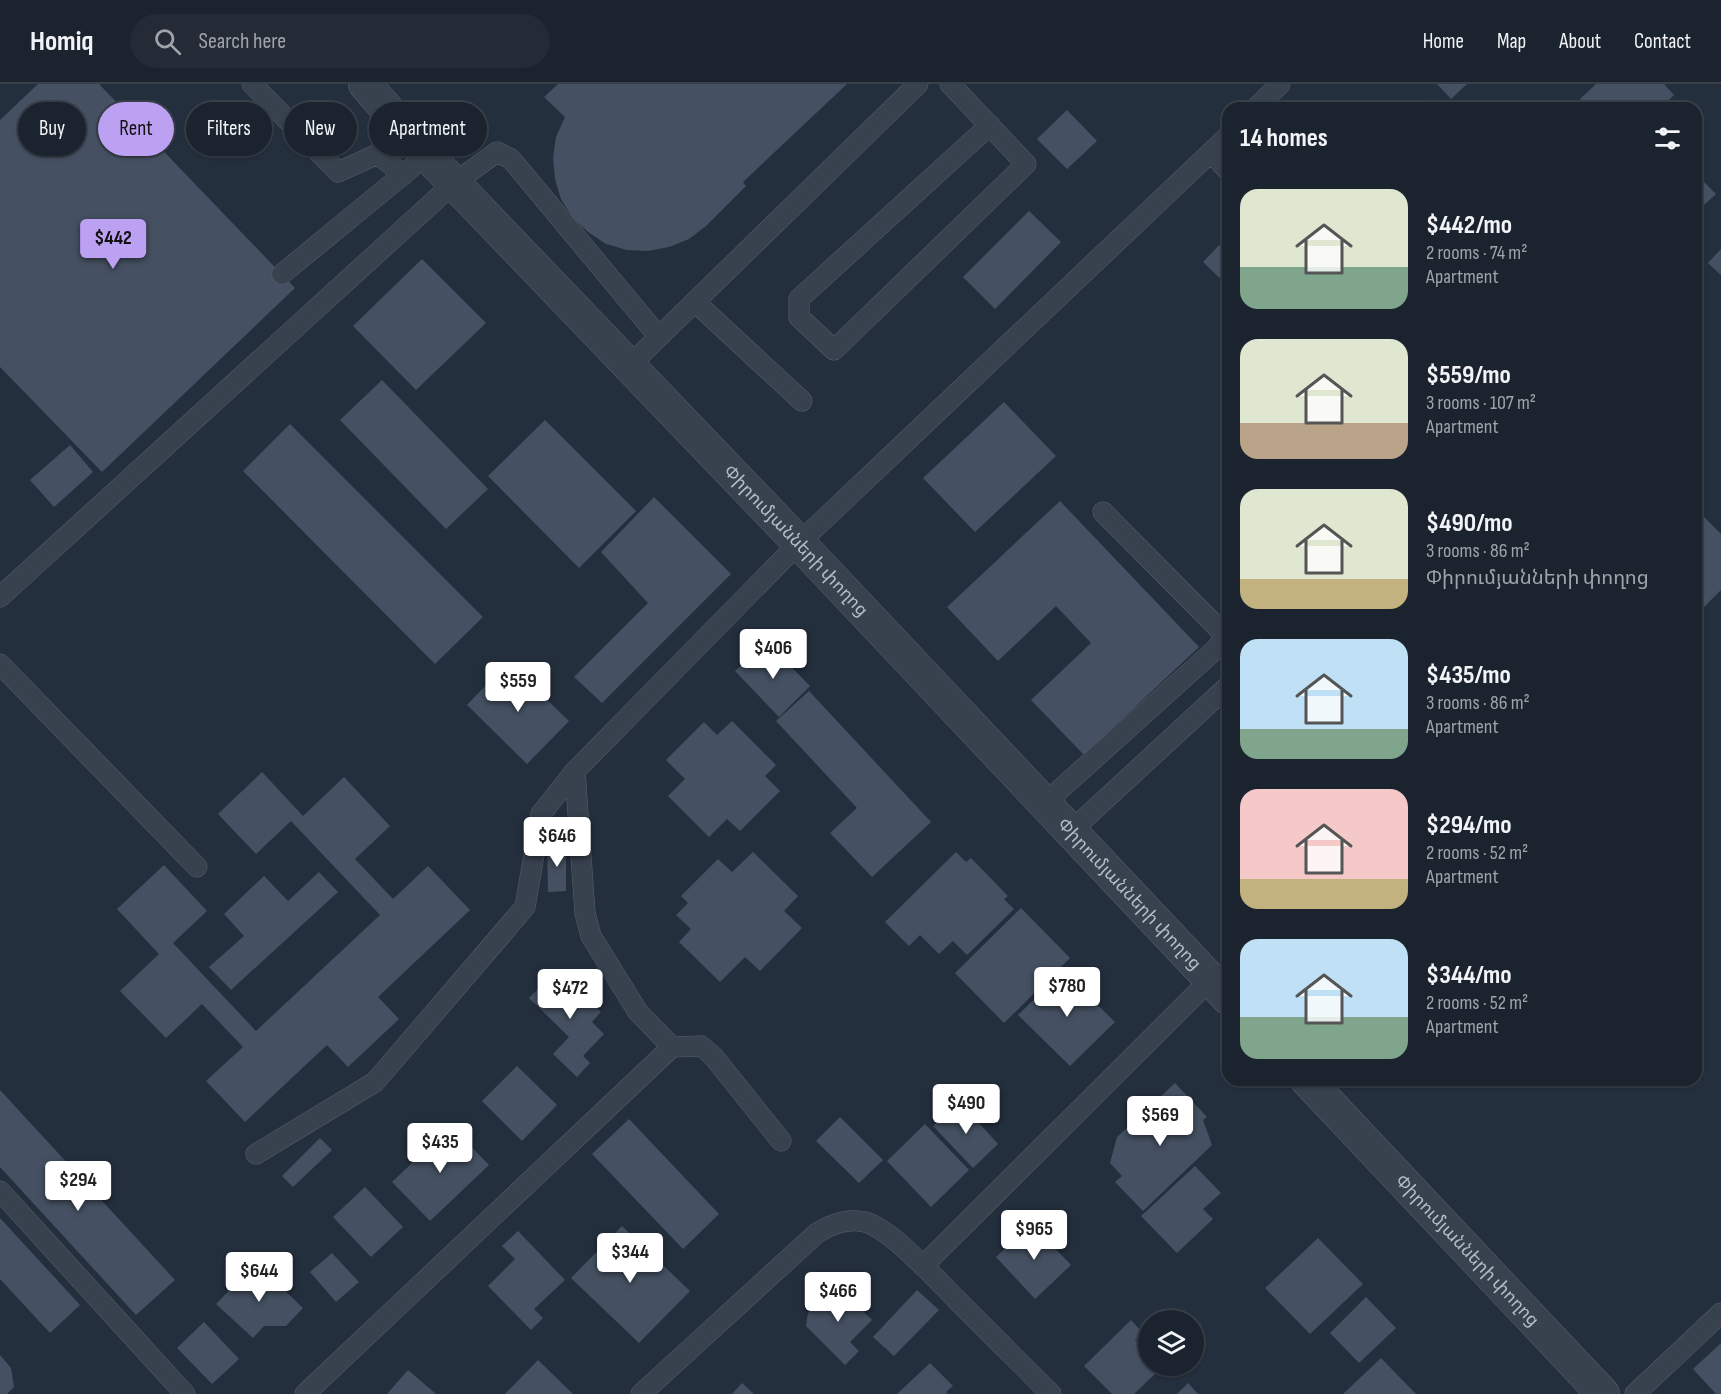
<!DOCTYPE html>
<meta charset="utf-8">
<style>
:root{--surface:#1b232e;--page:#242b36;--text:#f1f3f6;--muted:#a0a4aa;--line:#39404a;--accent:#bca0f2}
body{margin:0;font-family:"Sofia Sans Condensed","Noto Sans Armenian",sans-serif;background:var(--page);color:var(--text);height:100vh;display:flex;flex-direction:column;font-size:22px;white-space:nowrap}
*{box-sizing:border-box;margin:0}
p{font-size:20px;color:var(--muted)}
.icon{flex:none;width:33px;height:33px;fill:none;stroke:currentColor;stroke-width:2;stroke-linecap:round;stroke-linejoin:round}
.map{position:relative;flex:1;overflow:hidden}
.panel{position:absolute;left:1222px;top:18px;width:480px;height:984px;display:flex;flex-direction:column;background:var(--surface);border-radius:18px;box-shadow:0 2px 4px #0004,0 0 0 2px var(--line)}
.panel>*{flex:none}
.hud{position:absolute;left:18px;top:18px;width:570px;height:54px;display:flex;gap:12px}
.fabs{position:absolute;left:1138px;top:1226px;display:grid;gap:12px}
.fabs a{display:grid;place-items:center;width:66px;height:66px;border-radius:50%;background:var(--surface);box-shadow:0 2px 4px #0004,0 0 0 2px var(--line);font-size:30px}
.price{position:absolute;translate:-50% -51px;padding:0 14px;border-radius:6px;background:#fff;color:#222;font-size:20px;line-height:39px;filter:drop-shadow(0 2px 3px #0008)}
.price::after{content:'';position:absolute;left:50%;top:36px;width:18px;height:14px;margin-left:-9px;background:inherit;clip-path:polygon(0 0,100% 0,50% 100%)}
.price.current{background:var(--accent);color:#111}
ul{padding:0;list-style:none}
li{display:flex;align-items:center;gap:18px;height:150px;padding:0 18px}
li span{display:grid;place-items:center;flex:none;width:168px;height:120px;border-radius:18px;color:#555}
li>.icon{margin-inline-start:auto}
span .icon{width:72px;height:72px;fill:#fffc;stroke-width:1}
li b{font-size:26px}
h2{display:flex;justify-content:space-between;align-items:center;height:72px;padding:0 18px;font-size:26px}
.chip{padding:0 21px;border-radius:27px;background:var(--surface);box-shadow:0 2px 4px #0004,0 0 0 2px var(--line);font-size:21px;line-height:54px}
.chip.current{background:var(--accent);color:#111}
header{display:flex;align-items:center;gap:36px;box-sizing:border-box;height:84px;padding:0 30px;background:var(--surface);border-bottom:2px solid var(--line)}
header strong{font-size:28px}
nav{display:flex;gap:33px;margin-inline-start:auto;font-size:21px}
.search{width:420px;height:54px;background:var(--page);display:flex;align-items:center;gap:15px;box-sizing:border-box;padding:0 21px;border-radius:33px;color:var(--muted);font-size:22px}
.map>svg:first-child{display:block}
.building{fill:#455162}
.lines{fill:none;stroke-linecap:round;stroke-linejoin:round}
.lane-casing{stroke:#565f6c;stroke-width:21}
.street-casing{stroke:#565f6c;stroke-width:34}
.lane{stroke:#38414e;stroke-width:20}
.street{stroke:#38414e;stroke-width:33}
.labels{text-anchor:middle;stroke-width:4.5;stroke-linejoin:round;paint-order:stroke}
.street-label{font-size:18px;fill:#b4bcc9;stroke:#1d2633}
</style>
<header>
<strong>Homiq</strong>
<div class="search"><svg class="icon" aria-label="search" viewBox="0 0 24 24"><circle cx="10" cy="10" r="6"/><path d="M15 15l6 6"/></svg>Search here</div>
<nav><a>Home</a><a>Map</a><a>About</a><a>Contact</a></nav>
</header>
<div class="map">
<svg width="1721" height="1310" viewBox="0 0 1721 1310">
<rect width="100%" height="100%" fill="#242f3e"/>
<path class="building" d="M38,0h61l196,204 -193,184 -102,-105v-247z
M558,0h289l-104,98 3,4 -40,40 -17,13 -20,8 -21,4 -21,-1 -21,-6 -18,-12 -15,-14 -12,-19 -6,-20 -2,-21 3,-21 9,-20 -21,-20z
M1437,0h30l-16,15z
M1596,0h68l10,11 -13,13h-72l-9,-9z
M1432,15l9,9h-18z
M1067,26l30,31 -30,28 -30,-30z
M1696,90l20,20 -20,18z
M1029,127l32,31 -66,67 -32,-32z
M1228,152v50l-25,-24z
M1721,165v26l-13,-12z
M422,175l64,64 -70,67 -63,-64z
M382,296l106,109 -42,40 -106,-109z
M1004,318l52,54 -81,76 -52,-54z
M545,336l91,91 -57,57 -91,-92z
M290,340l193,193 -48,47 -192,-193z
M70,361l23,27 -39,35 -24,-27z
M654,413l77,77 -129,129 -28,-26 74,-74 -47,-51z
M1060,417l139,146 -115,108 -53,-55 60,-57 -35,-37 -58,55 -51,-54z
M1696,425l25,25v56l-19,19 -6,-6z
M773,564l37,38 -31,31 -44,-46 23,-22z
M508,578l61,59 -42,43 -60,-59z
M809,607l122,131 -59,55 -42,-44 27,-25 -81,-87z
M732,637l44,44 -11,11 15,15 -40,40 -13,-12 -18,18 -41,-41 17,-17 -19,-19 38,-38 13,13z
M262,688l41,44 41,-39 46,49 -35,33 38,40 35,-33 42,44 -92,87 21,22 -51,48 -21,-22 -82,77 -39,-41 37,-34 -41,-43 -36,34 -46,-47 39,-37 -42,-45 47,-44 43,46 -34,32 83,88 124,-116 -89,-94 -35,33 -38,-40z
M547,761h19v46l-18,1z
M753,768l45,44 -14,15 18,17 -42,43 -15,-14 -25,25 -41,-40 12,-13 -15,-14 12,-12 -7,-7 37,-37 14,13z
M956,768l10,10 5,-4 37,38 -4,3 10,10 -47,46 -14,-14 -14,13 -19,-19 -11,11 -24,-24z
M319,788l19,20 -107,98 -22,-23 35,-31 -20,-22 40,-38 24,25z
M1021,824l49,50 -66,65 -49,-50z
M557,886l44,42 -9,10 12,12 -21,22 7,7 -13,14 -24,-23 16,-17 -40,-39z
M1063,887l52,51 -45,44 -52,-51z
M517,982l40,39 -35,36 -40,-40z
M1175,999l32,34 -4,3 9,25 -69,66 -28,-29 7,-6 -12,-13 7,-26z
M0,1006l175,190 -39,35 -136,-148z
M959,1017l39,43 -25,24 -40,-42z
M840,1033l43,43 -24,23 -43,-42z
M629,1035l90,95 -36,35 -91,-95z
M925,1040l44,46 -38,37 -44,-46z
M451,1042l38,39 -59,56 -38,-39z
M320,1054l12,12 -39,37 -11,-11z
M1195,1082l26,27 -18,16 10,10 -36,34 -36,-37z
M365,1103l38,40 -32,30 -38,-40z
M0,1134l80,87 -30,28 -50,-54z
M1032,1140l39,41 -36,34 -39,-42z
M622,1142l68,65 -51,52 -68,-65z
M518,1147l47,49 -31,29 9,9 -12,12 -43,-44 27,-27 -13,-13z
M1318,1154l45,46 -53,50 -45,-46z
M332,1169l27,29 -23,20 -26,-30z
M256,1179l47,45 -17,18h-22l-11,12 -37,-34z
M836,1201l36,35 -22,22 9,9 -14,14 -39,-39 2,-13z
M917,1206l22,20 -45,46 -21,-19z
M1366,1213l30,31 -37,35 -29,-30z
M1131,1236l11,12 -7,8 14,14v11h11l2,2 -28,27h-22l-28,-28z
M204,1238l35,37 -27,25 -35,-36z
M1721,1259v51h-5l-23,-25z
M0,1271l11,13 3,19 -7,7h-7z
M1381,1274l35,36h-73z
M538,1276l35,34h-68z
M930,1279l23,23 -7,6 2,2h-51z
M408,1286l28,24h-49z
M742,1299l12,11h-22z
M1188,1299l10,11h-21z"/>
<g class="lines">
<g class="lane-casing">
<path id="lane" d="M252,0l86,88 40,-18 25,21
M950,0l76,80 -192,186 -35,-33v-18l191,-174
M1256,24l24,-24
M1212,69l16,18
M282,190l129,-106
M695,218l107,99
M629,282l289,-282
M0,513l454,-414 43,-31 14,7 148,178
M0,580l197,203
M1045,719l172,-155 8,-13 -122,-123
M1071,747l157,-145
M672,963l29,-1 12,10 68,85
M256,1070l119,-72 150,-175 16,-93 34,-43
M0,1107l185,203
M923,1182l288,-287
M305,1310l367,-347 -34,-35 -47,-76 -6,-23 -10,-142 224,-228 429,-407
M641,1310l176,-161c15,-9 30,-15 48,-11 26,7 71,57 91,77 32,32 63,63 95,95
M1635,1310l86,-81"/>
</g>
<g class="street-casing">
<g id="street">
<path id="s1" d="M365,0l61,70 373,389 429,455"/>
<path id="s2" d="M1307,996l296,314"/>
</g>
</g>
<use href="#lane" class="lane"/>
<use href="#street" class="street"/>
</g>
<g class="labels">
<g class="street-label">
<text dy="6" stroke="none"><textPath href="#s1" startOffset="628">Փիրումյանների փողոց</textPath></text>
<text dy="6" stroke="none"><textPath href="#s1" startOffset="1114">Փիրումյանների փողոց</textPath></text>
<text dy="6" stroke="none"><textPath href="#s2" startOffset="234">Փիրումյանների փողոց</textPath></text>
</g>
</g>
</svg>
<div class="fabs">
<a><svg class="icon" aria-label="layers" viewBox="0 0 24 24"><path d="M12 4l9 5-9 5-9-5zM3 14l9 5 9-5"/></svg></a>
</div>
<b class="price current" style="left:113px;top:186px">$442</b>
<b class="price" style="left:773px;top:596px">$406</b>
<b class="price" style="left:518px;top:629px">$559</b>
<b class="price" style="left:557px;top:784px">$646</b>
<b class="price" style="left:1067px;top:934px">$780</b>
<b class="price" style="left:570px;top:936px">$472</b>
<b class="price" style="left:966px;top:1051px">$490</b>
<b class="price" style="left:1160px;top:1063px">$569</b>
<b class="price" style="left:440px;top:1090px">$435</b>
<b class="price" style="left:78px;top:1128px">$294</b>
<b class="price" style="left:1034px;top:1177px">$965</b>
<b class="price" style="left:630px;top:1200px">$344</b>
<b class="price" style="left:259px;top:1219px">$644</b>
<b class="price" style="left:838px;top:1239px">$466</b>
<div class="hud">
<a class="chip">Buy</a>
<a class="chip current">Rent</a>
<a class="chip">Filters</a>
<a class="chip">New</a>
<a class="chip">Apartment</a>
</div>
<section class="panel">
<h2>14 homes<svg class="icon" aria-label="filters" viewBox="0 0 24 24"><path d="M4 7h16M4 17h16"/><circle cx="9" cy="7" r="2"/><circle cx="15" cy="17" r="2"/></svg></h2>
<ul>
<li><span style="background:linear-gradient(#dfe7d0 65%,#7fa58c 0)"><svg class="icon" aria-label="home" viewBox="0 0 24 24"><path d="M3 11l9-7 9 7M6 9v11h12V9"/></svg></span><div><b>$442/mo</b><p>2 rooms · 74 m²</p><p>Apartment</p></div></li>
<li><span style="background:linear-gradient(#dfe7d0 70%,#b9a48a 0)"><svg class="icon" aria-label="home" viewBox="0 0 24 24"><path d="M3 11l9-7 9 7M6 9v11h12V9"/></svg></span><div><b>$559/mo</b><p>3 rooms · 107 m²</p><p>Apartment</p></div></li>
<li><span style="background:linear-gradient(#dfe7d0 75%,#c2b280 0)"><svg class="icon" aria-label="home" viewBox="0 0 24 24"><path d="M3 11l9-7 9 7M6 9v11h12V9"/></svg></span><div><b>$490/mo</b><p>3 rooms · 86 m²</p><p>Փիրումյանների փողոց</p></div></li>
<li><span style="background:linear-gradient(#bfe0f5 75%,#7fa58c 0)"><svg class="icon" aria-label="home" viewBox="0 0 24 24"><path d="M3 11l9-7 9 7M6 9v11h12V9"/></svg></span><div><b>$435/mo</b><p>3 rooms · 86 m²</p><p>Apartment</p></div></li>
<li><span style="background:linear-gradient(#f6c9c9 75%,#c2b280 0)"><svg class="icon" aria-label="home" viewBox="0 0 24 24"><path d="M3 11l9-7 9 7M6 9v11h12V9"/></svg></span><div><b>$294/mo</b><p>2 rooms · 52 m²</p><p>Apartment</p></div></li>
<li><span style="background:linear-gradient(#bfe0f5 65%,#7fa58c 0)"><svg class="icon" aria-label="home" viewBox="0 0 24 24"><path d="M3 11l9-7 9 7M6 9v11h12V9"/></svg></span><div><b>$344/mo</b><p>2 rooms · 52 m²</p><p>Apartment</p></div></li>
</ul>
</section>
</div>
